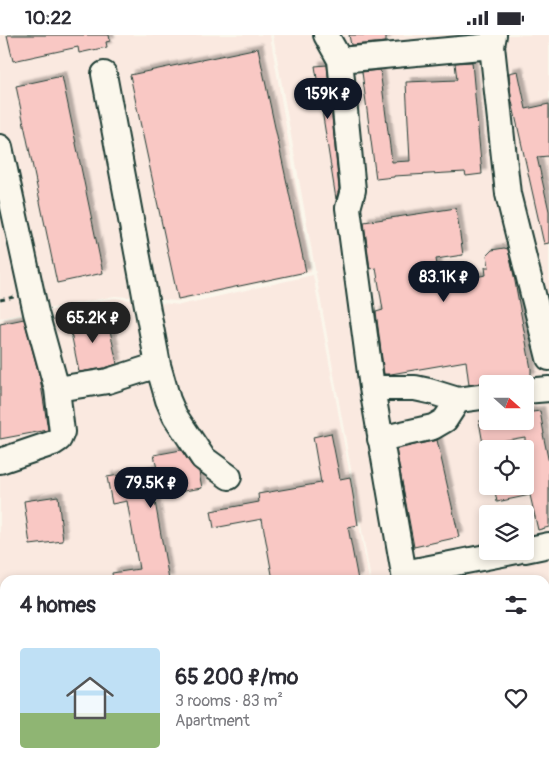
<!DOCTYPE html>
<meta charset="utf-8">
<style>
:root{--surface:#fff;--page:#f2f2f3;--text:#2b2b33;--muted:#7c7c81;--line:#e1e1e2;--accent:#111827}
body{margin:0;font-family:Pangolin,sans-serif;background:var(--page);color:var(--text);height:100vh;display:flex;flex-direction:column;font-size:19px;white-space:nowrap}
*{box-sizing:border-box;margin:0}
p{font-size:16px;color:var(--muted)}
.icon{flex:none;width:28px;height:28px;fill:none;stroke:currentColor;stroke-width:2;stroke-linecap:round;stroke-linejoin:round}
.map{position:relative;flex:1;overflow:hidden}
.drawer{position:absolute;left:0px;top:540px;width:550px;height:196px;display:flex;flex-direction:column;background:var(--surface);border-radius:15px 15px 0 0;box-shadow:0 2px 8px #0003}
.drawer>*{flex:none}
.needle{width:32px;rotate:111deg}
.controls{position:absolute;left:479px;top:340px;display:grid;gap:10px}
.controls a{display:grid;place-items:center;width:55px;height:55px;border-radius:5px;background:var(--surface);box-shadow:0 2px 8px #0003;font-size:25px}
.price{position:absolute;translate:-50% -42px;padding:0 11px;border-radius:18px;background:var(--accent);color:#fff;font-size:16px;line-height:32px;filter:drop-shadow(0 1px 2px #0008)}
.price::after{content:'';position:absolute;left:50%;top:30px;width:15px;height:11px;margin-left:-8px;background:inherit;clip-path:polygon(0 0,100% 0,50% 100%)}
.price.selected{background:#222;color:#fff}
ul{padding:0;list-style:none}
li{display:flex;align-items:center;gap:15px;height:125px;padding:0 20px}
li+li{border-top:1px solid var(--line)}
li span{display:grid;place-items:center;flex:none;width:140px;height:100px;border-radius:5px;color:#555}
li>.icon{margin-inline-start:auto}
span .icon{width:60px;height:60px;fill:#fffc;stroke-width:1}
li b{font-size:21px}
h2{display:flex;justify-content:space-between;align-items:center;height:60px;padding:0 20px;font-size:21px}
.status{display:flex;justify-content:space-between;align-items:center;height:35px;padding:0 25px;background:var(--surface);direction:ltr}
.status svg{height:14px;fill:currentColor}
.map>svg:first-child{display:block}
.built{fill:#fae9e0;fill-rule:evenodd}
.building{fill:#f9c8c4;stroke:#1f3d34;filter:url(#shadow)}
.lines{fill:none;stroke-linecap:round;stroke-linejoin:round}
.minor-casing{stroke:#1f3d34;stroke-width:28}
.path{stroke:#1f3d34;stroke-width:3;stroke-dasharray:5 4;stroke-linecap:butt}
.minor{stroke:#fbf7ec;stroke-width:24}
</style>
<div class="status"><b>10:22</b><svg viewBox="0 0 49 12"><path d="M0 12V9h3v3zM5 12V6h3v6zM10 12V3h3v9zM15 12V0h3v12zM26 1h20v11H26zM47 4h2v5h-2z"/></svg></div>
<div class="map">
<svg width="549" height="736" viewBox="0 0 549 736">
<defs>
<filter id="shadow"><feDropShadow dx="4.5" dy="-4.5" stdDeviation="1" flood-color="#0004"/></filter>
</defs>
<rect width="100%" height="100%" fill="#fbf7ec"/>
<filter id="ink" filterUnits="userSpaceOnUse"><feTurbulence type="fractalNoise" baseFrequency=".02" numOctaves="2"/><feDisplacementMap in="SourceGraphic" scale="10" xChannelSelector="R" yChannelSelector="G"/><feConvolveMatrix kernelMatrix="1 2 1 2 8 2 1 2 1" color-interpolation-filters="sRGB"/></filter>
<g filter="url(#ink)">
<path class="built" d="M0,0h270l41,237 -133,29 -63,-5 -115,22z
M273,0h276v736h-419l26,-5h389v-186h-174zM488,349h37v37h-37zM488,414h37v37h-37zM488,479h37v37h-37z
M313,240l56,305h-364v186h107l-23,5h-89v-451l115,-22 65,7z"/>
<path class="building" d="M7,0h102l1,6 -4,1 1,5 -28,6 -1,-6 -65,14z
M349,0h37v7l-35,3z
M258,13l48,224 -128,27 -48,-224z
M472,27l10,112 -16,2 -1,-4 -71,4v1l-18,2 -14,-107 18,-2 12,92 18,-1 -4,-79 51,-2 -2,-17z
M327,30l12,124 -3,10 -21,-133z
M518,36l8,38 23,-5v52l-12,1 12,54v32l-5,1 -33,-147 -2,-24z
M62,41l41,197 -46,10 -41,-197z
M456,173l7,47 -27,4 4,24 46,-8 -1,-8h4l-2,-12 5,-5 12,-2 4,1 6,27 17,93v8l-13,2 -4,5h-20l-8,-2 -17,3 -3,-24 -75,13h-7l-8,-62 7,-2 -7,-42 -6,1 -6,-47z
M107,281l10,48 -12,4 -26,4 -10,-49z
M24,284l16,59 8,52 -48,9v-115z
M540,376l4,23h-1l6,29v64l-11,3 -8,-35 -33,7 -3,-16h31v-49l-42,7 -4,-23h46v-8z
M331,398l9,46 10,-2 8,48 -10,2 10,53h-85l-11,-61 -48,9 -3,-17 48,-9 -1,-8 63,-11 -8,-46z
M437,405l22,97 -45,10 -18,-98z
M181,415l11,16 7,6 3,16 -48,8 15,84h-56l-1,-7 27,-4 -12,-68 -15,3 -5,-27 50,-8 -3,-14z
M58,461l5,45 -33,4 -6,-44z"/>
<g class="lines">
<g class="minor-casing">
<path id="minor" d="M326,0l14,25 152,-14 2,-11
M492,11l16,148 41,164
M340,25l13,130 -5,18 24,180 33,192
M104,39l54,291
M0,112l36,166 21,76 5,43 -3,7 -6,4 -53,18
M372,353h43l14,3 29,9
M57,354l51,-8 50,-16 10,35 7,16 28,42 26,19
M525,356l24,-2
M380,404l53,-12 12,-7 13,-20 30,-4
M525,515l24,-5
M404,538l113,-22
M545,607l4,-1
M123,736l6,-5
M266,736l24,-5"/>
</g>
<path class="path" d="M0,265l14,-3"/>
<use href="#minor" class="minor"/>
</g>
</g>
</svg>
<div class="controls">
<a><svg class="needle" viewBox="-14 -14 28 28"><path d="M0-13l5 13h-10z" fill="#e53935"/><path d="M0 13l5-13h-10z" fill="#7c7c81"/></svg></a>
<a><svg class="icon" aria-label="locate" viewBox="0 0 24 24"><circle cx="12" cy="12" r="6"/><path d="M12 2v4M12 18v4M2 12h4M18 12h4"/></svg></a>
<a><svg class="icon" aria-label="layers" viewBox="0 0 24 24"><path d="M12 4l9 5-9 5-9-5zM3 14l9 5 9-5"/></svg></a>
</div>
<b class="price" style="left:328px;top:85px">159K ₽</b>
<b class="price" style="left:444px;top:268px">83.1K ₽</b>
<b class="price selected" style="left:93px;top:309px">65.2K ₽</b>
<b class="price" style="left:151px;top:474px">79.5K ₽</b>
<section class="drawer">
<h2>4 homes<svg class="icon" aria-label="filters" viewBox="0 0 24 24"><path d="M4 7h16M4 17h16"/><circle cx="9" cy="7" r="2"/><circle cx="15" cy="17" r="2"/></svg></h2>
<ul>
<li><span style="background:linear-gradient(#bfe0f5 65%,#8fb573 0)"><svg class="icon" aria-label="home" viewBox="0 0 24 24"><path d="M3 11l9-7 9 7M6 9v11h12V9"/></svg></span><div><b>65 200 ₽/mo</b><p>3 rooms · 83 m²</p><p>Apartment</p></div><svg class="icon" aria-label="heart" viewBox="0 0 24 24"><path d="M12 20l-8-8c-3-5 5-10 8-4 3-6 11-1 8 4z"/></svg></li>
</ul>
</section>
</div>
